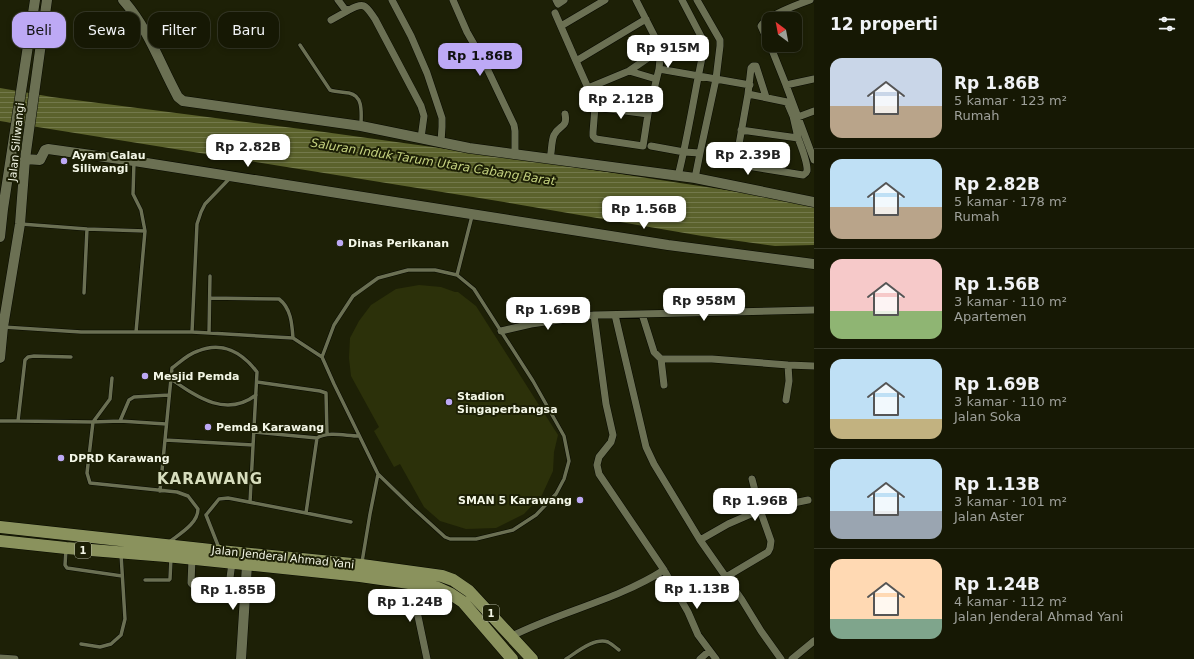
<!DOCTYPE html>
<html lang="id">
<meta charset="utf-8">
<style>
:root{--surface:#161804;--page:#1f210e;--text:#f1f3f6;--muted:#9ea09a;--line:#353726;--accent:#bda9f5}
body{margin:0;font-family:"DejaVu Sans",sans-serif;background:var(--page);color:var(--text);height:100vh;display:flex;flex-direction:column;font-size:15px;white-space:nowrap}
*{box-sizing:border-box;margin:0}
p{font-size:13px;color:var(--muted)}
.icon{flex:none;width:22px;height:22px;fill:none;stroke:currentColor;stroke-width:2;stroke-linecap:round;stroke-linejoin:round}
.map{position:relative;flex:1;overflow:hidden}
.drawer{display:flex;flex-direction:column;background:var(--surface);width:380px}
.drawer>*{flex:none}
.top-card{position:absolute;left:12px;top:12px;width:380px;height:36px;display:flex;gap:8px}
.needle{width:26px;rotate:328deg}
.fabs{position:absolute;left:762px;top:12px;display:grid;gap:8px}
.fabs a{display:grid;place-items:center;width:40px;height:40px;border-radius:8px;background:var(--surface);box-shadow:0 2px 6px #0003,0 0 0 1px var(--line);font-size:20px}
.price{position:absolute;translate:-50% -34px;padding:0 9px;border-radius:8px;background:#fff;color:#222;font-size:13px;line-height:26px;filter:drop-shadow(0 1px 2px #0008)}
.price::after{content:'';position:absolute;left:50%;top:24px;width:12px;height:9px;margin-left:-6px;background:inherit;clip-path:polygon(0 0,100% 0,50% 100%)}
.price.current{background:var(--accent);color:#111}
ul{padding:0;list-style:none}
li{display:flex;align-items:center;gap:12px;height:100px;padding:0 16px}
li+li{border-top:1px solid var(--line)}
li span{display:grid;place-items:center;flex:none;width:112px;height:80px;border-radius:12px;color:#555}
li>.icon{margin-inline-start:auto}
span .icon{width:48px;height:48px;fill:#fffc;stroke-width:1}
li b{font-size:17px}
h2{display:flex;justify-content:space-between;align-items:center;height:48px;padding:0 16px;font-size:17px}
.tag{padding:0 14px;border-radius:12px;background:var(--surface);box-shadow:0 2px 6px #0003,0 0 0 1px var(--line);font-size:14px;line-height:36px}
.tag.current{background:var(--accent);color:#111}
main{display:flex;flex:1;min-height:0}
.map>svg:first-child{display:block}
.grass{fill:#2c310a}
.water{fill:url(#water-rules)}
.lines{fill:none;stroke-linecap:round;stroke-linejoin:round}
.lane-casing{stroke:#070900;stroke-width:4.5}
.street-casing{stroke:#070900;stroke-width:8}
.secondary-casing{stroke:#070900;stroke-width:11}
.primary-casing{stroke:#070900;stroke-width:13}
.lane{stroke:#6b7053;stroke-width:3.5}
.street{stroke:#6b7053;stroke-width:7}
.secondary{stroke:#6b7053;stroke-width:10}
.primary{stroke:#8a925d;stroke-width:12}
.poi-dot{fill:#bda9f5;stroke:#1d2006;stroke-width:1.5}
.labels{text-anchor:middle;stroke-width:4;stroke-linejoin:round;paint-order:stroke}
.shield{fill:#1d2006;stroke:#b3b6a3;stroke-width:1}
.shield-label{font-size:10px;font-weight:bold;fill:#f3f6e6}
.street-label{font-size:11px;fill:#f3f6e6;stroke:#1d2006}
.poi-label{font-size:11px;font-weight:bold;fill:#f3f6e6;stroke:#1d2006;text-anchor:start}
.water-label{font-size:12px;font-style:italic;fill:#c4d17f;stroke:#1d2006}
.district-label{font-size:15px;font-weight:bold;letter-spacing:1px;fill:#d7ddbd;stroke:#1d2006}
</style>
<main>
<div class="map">
<svg width="814" height="659" viewBox="0 0 814 659">
<defs>
<pattern id="water-rules" width="6" height="5" patternUnits="userSpaceOnUse"><rect width="6" height="5" fill="#5b622c"/><path d="M0 2.5h6" fill="none" stroke="#73794b"/></pattern>
</defs>
<rect width="100%" height="100%" fill="#1d2006"/>
<path class="grass" d="M419,285l22,2 14,5h3l18,14 82,129 -4,17 -1,19 -11,24 -18,19 -28,14 -30,1 -26,-8 -16,-14 -24,-43 -6,3 -20,-36 5,-4 -28,-51 -2,-18 1,-20 9,-17 12,-16 25,-16z"/>
<path class="water" d="M0,88l52,9 265,34 237,33 199,30 61,12v39l-39,1 -73,-10 -204,-35 -498,-80z"/>
<g class="lines">
<g class="lane-casing">
<path id="lane" d="M300,45l30,45c6,2 12,2 19,3 15,3 12,21 12,32
M134,162l-1,32 8,16 4,21 -9,101
M21,224l66,5 58,2
M457,275l15,-59
M84,293l3,-64
M211,298l68,1c12,9 13,25 14,39
M3,327l78,5h111l101,6 29,19
M192,332l5,-108 4,-12 4,-8 26,-27
M209,333l1,-57
M71,357l-37,-1 -6,1 -3,3 -7,61 75,1 27,-1 46,3
M112,378l-2,21 -17,23 -6,51 3,10 87,9 11,4 10,13c0,15 -19,25 -30,34
M171,379c26,18 55,39 85,16
M257,382l63,9 6,2 1,41
M0,421h18
M120,421l9,-21 5,-3 35,-2
M317,438c12,-7 29,-2 42,-2
M165,440l88,5
M160,491l12,-123c8,-6 16,-14 26,-17 24,-10 44,1 59,21l-7,130
M306,513l45,9
M206,515l13,-16 9,-1 78,15 11,-75 -63,-6
M206,515l13,33
M66,549l-1,16 2,3 55,8
M362,562l8,-48 8,-40 -44,-90 -12,-27 12,-32 19,-29 25,-18 30,-8h27l22,5 17,14 59,92 31,55 5,25 -5,18 -8,15 -20,21 -23,15 -37,9h-26l-5,-2 -32,-29 -35,-34
M145,580h24l1,-1 1,-21
M81,644l19,3 11,-3 10,-9 4,-16 -4,-65
M566,659c11,-7 29,-22 42,-17 4,2 7,5 11,8"/>
</g>
<g class="street-casing">
<path id="street" d="M338,0l6,8 5,2c16,-9 17,-4 26,9l46,87 3,10 -3,22
M392,0l19,36 16,37 15,45v9l-1,15
M453,0l14,32 17,30 30,63 1,6v23
M556,0l2,4 6,-4
M555,13l21,48 12,27 7,19 -2,25v4l3,3 47,7 5,-32 11,-45 2,-20 -25,-49
M331,20l18,-10
M561,26l44,-26
M769,44l-8,-18c4,-10 38,-22 49,-26
M770,45l16,40 28,75
M576,61l70,-42
M659,69l91,16
M629,71l27,8
M786,85l28,-6
M588,88l41,-17 32,-22
M766,97l-10,-31h-3l-2,2 -3,26 39,8 6,14 5,22
M595,107l53,7
M798,117l16,-6
M741,130l57,8c3,8 10,25 9,33 -1,3 -2,3 -4,4l-62,-10 -5,-4 12,-67
M651,146l33,6 16,1
M550,158c2,-7 1,-16 4,-23 5,-10 14,-7 11,-21
M678,176c11,-43 17,-88 27,-132l-23,-44
M695,178l5,-25 16,-74 4,-33v-6l-23,-40
M642,314l12,38 7,7h51l76,6 26,1
M594,315l12,89 7,31 -2,7 -12,15 -2,8 2,9 65,96 24,42 10,23 18,24
M615,315l31,132 8,17 46,76 42,60 19,31 20,28
M501,331l30,-7 63,-9 220,-5
M661,359l3,26
M786,400l3,-19 -1,-16
M700,540l28,-16 32,-14 48,-10
M192,559l-1,24 2,2 13,2
M726,577l42,-25 2,-4 1,-7 -11,-31 -8,-31
M411,583l16,76
M210,587l8,1 10,-1 1,-2 3,-22
M512,636c50,-25 105,-36 152,-66
M0,658l15,1
M700,659l9,-8
M792,659l22,-18"/>
</g>
<g class="secondary-casing">
<path id="secondary" d="M123,0c25,28 37,64 55,97l5,4 178,25 108,22 226,30 119,24
M25,159l15,1 5,-10 3,-1 86,12 534,84 146,19
M0,237l3,-28 32,-209
M0,358l3,-31 17,-103 5,-65 22,-159
M241,659l6,-94"/>
</g>
<g class="primary-casing">
<path id="primary" d="M0,527l220,24 142,14 80,11 11,4 16,11 63,68
M0,541l66,7 100,8 194,20 63,9 15,3 13,6 12,8 49,57"/>
</g>
<use href="#lane" class="lane"/>
<use href="#street" class="street"/>
<use href="#secondary" class="secondary"/>
<use href="#primary" class="primary"/>
</g>
<g class="poi-dot">
<circle cx="64" cy="161" r="4"/>
<circle cx="340" cy="243" r="4"/>
<circle cx="145" cy="376" r="4"/>
<circle cx="449" cy="402" r="4"/>
<circle cx="208" cy="427" r="4"/>
<circle cx="61" cy="458" r="4"/>
<circle cx="580" cy="500" r="4"/>
</g>
<g class="labels">
<g class="shield">
<rect x="75" y="542" width="16" height="16" rx="3"/>
<rect x="483" y="605" width="16" height="16" rx="3"/>
</g>
<g class="shield-label">
<text x="83" y="554">1</text>
<text x="491" y="617">1</text>
</g>
<g class="street-label">
<text transform="translate(16 142) rotate(-84)" y="4">Jalan Siliwangi</text>
<text transform="translate(283 557) rotate(6)" y="4">Jalan Jenderal Ahmad Yani</text>
</g>
<g class="poi-label">
<text x="72" y="159">Ayam Galau<tspan x="72" dy="13">Siliwangi</tspan></text>
<text x="348" y="247">Dinas Perikanan</text>
<text x="153" y="380">Mesjid Pemda</text>
<text x="457" y="400">Stadion<tspan x="457" dy="13">Singaperbangsa</tspan></text>
<text x="216" y="431">Pemda Karawang</text>
<text x="69" y="462">DPRD Karawang</text>
<text x="572" y="504" text-anchor="end">SMAN 5 Karawang</text>
</g>
<g class="water-label">
<text transform="translate(433 162) rotate(9)" y="4">Saluran Induk Tarum Utara Cabang Barat</text>
</g>
<g class="district-label">
<text x="210" y="484">KARAWANG</text>
</g>
</g>
</svg>
<div class="fabs">
<a><svg class="needle" viewBox="-14 -14 28 28"><path d="M0-13l5 13h-10z" fill="#e53935"/><path d="M0 13l5-13h-10z" fill="#9ea09a"/></svg></a>
</div>
<b class="price" style="left:668px;top:69px">Rp 915M</b>
<b class="price current" style="left:480px;top:77px">Rp 1.86B</b>
<b class="price" style="left:621px;top:120px">Rp 2.12B</b>
<b class="price" style="left:248px;top:168px">Rp 2.82B</b>
<b class="price" style="left:748px;top:176px">Rp 2.39B</b>
<b class="price" style="left:644px;top:230px">Rp 1.56B</b>
<b class="price" style="left:704px;top:322px">Rp 958M</b>
<b class="price" style="left:548px;top:331px">Rp 1.69B</b>
<b class="price" style="left:755px;top:522px">Rp 1.96B</b>
<b class="price" style="left:697px;top:610px">Rp 1.13B</b>
<b class="price" style="left:233px;top:611px">Rp 1.85B</b>
<b class="price" style="left:410px;top:623px">Rp 1.24B</b>
<div class="top-card">
<a class="tag current">Beli</a>
<a class="tag">Sewa</a>
<a class="tag">Filter</a>
<a class="tag">Baru</a>
</div>
</div>
<section class="drawer">
<h2>12 properti<svg class="icon" aria-label="filters" viewBox="0 0 24 24"><path d="M4 7h16M4 17h16"/><circle cx="9" cy="7" r="2"/><circle cx="15" cy="17" r="2"/></svg></h2>
<ul>
<li><span style="background:linear-gradient(#c9d6e8 60%,#b9a48a 0)"><svg class="icon" aria-label="home" viewBox="0 0 24 24"><path d="M3 11l9-7 9 7M6 9v11h12V9"/></svg></span><div><b>Rp 1.86B</b><p>5 kamar · 123 m²</p><p>Rumah</p></div></li>
<li><span style="background:linear-gradient(#bfe0f5 60%,#b9a48a 0)"><svg class="icon" aria-label="home" viewBox="0 0 24 24"><path d="M3 11l9-7 9 7M6 9v11h12V9"/></svg></span><div><b>Rp 2.82B</b><p>5 kamar · 178 m²</p><p>Rumah</p></div></li>
<li><span style="background:linear-gradient(#f6c9c9 65%,#8fb573 0)"><svg class="icon" aria-label="home" viewBox="0 0 24 24"><path d="M3 11l9-7 9 7M6 9v11h12V9"/></svg></span><div><b>Rp 1.56B</b><p>3 kamar · 110 m²</p><p>Apartemen</p></div></li>
<li><span style="background:linear-gradient(#bfe0f5 75%,#c2b280 0)"><svg class="icon" aria-label="home" viewBox="0 0 24 24"><path d="M3 11l9-7 9 7M6 9v11h12V9"/></svg></span><div><b>Rp 1.69B</b><p>3 kamar · 110 m²</p><p>Jalan Soka</p></div></li>
<li><span style="background:linear-gradient(#bfe0f5 65%,#9aa5b1 0)"><svg class="icon" aria-label="home" viewBox="0 0 24 24"><path d="M3 11l9-7 9 7M6 9v11h12V9"/></svg></span><div><b>Rp 1.13B</b><p>3 kamar · 101 m²</p><p>Jalan Aster</p></div></li>
<li><span style="background:linear-gradient(#ffd9b3 75%,#7fa58c 0)"><svg class="icon" aria-label="home" viewBox="0 0 24 24"><path d="M3 11l9-7 9 7M6 9v11h12V9"/></svg></span><div><b>Rp 1.24B</b><p>4 kamar · 112 m²</p><p>Jalan Jenderal Ahmad Yani</p></div></li>
</ul>
</section>
</main>
